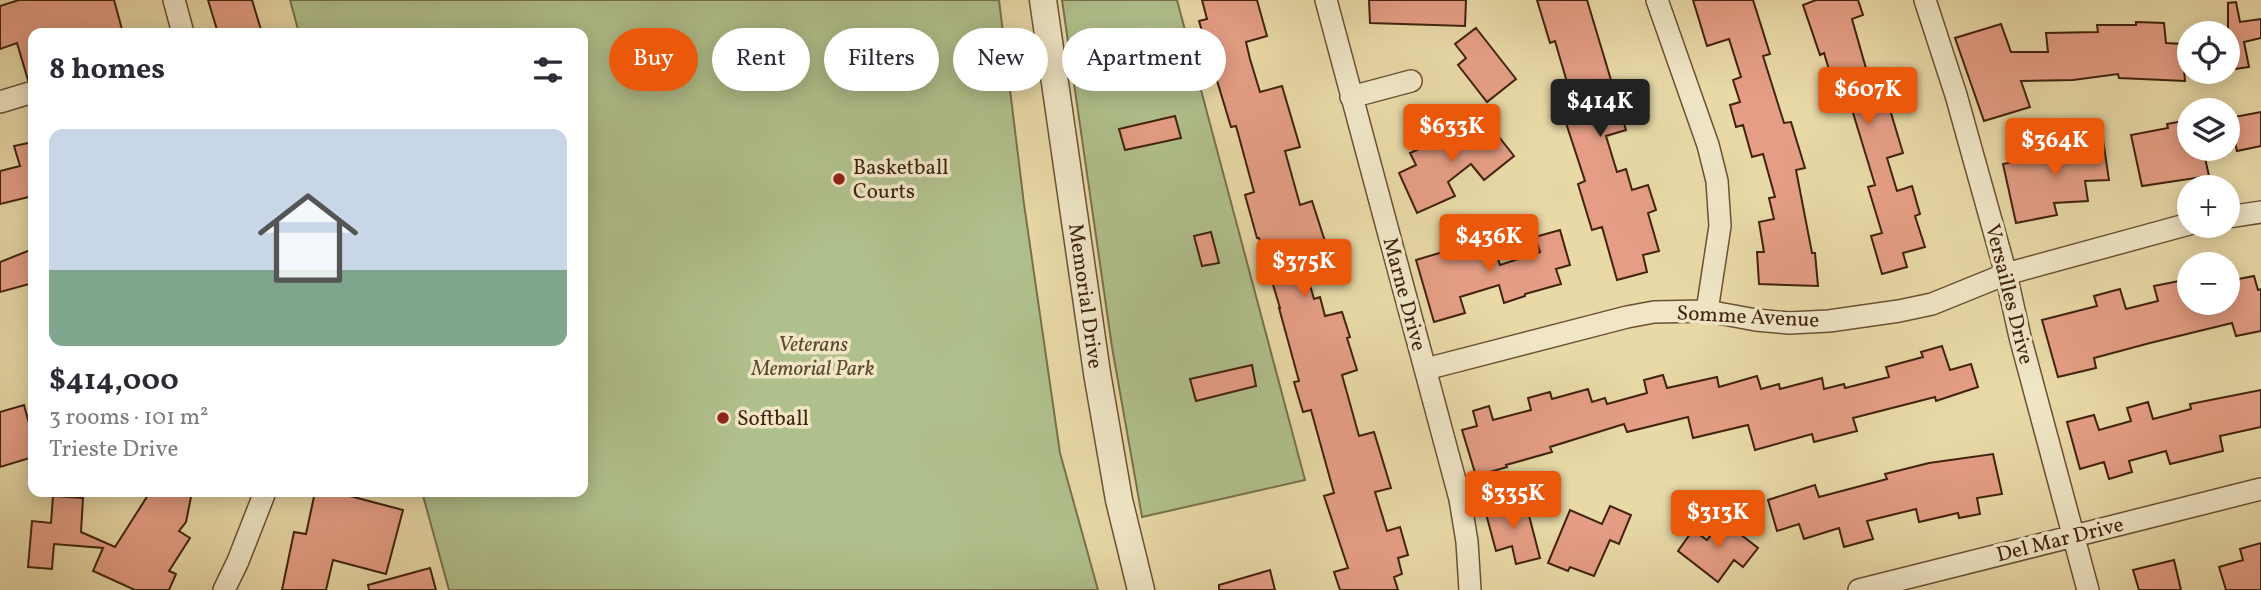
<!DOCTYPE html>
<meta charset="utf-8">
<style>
:root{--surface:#fff;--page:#f2f2f3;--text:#2b2b33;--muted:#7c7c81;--line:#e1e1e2;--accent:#ea580c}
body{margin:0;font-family:Vollkorn,serif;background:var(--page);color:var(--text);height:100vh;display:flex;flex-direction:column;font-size:26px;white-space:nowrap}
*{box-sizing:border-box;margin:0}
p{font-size:23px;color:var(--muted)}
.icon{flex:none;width:38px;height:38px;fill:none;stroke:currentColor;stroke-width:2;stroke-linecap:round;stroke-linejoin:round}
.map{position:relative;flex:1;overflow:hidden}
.side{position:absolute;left:28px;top:28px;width:560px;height:469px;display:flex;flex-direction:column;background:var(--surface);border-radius:14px;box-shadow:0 4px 18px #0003}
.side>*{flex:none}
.hud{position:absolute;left:609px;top:28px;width:665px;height:63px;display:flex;gap:14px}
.controls{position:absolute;left:2177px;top:21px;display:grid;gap:14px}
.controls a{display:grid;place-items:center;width:63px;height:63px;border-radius:50%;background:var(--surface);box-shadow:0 4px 18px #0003;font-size:35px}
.price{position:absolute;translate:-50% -60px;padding:0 16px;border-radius:7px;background:var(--accent);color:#fff;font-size:23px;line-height:46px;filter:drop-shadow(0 2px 4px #0008)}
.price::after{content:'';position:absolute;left:50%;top:42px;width:21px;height:16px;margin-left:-10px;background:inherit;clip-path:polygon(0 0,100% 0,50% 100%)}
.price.on{background:#222;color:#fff}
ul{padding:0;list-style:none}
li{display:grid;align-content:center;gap:14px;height:371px;padding:0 21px}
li+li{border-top:2px solid var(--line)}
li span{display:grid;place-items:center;height:217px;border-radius:14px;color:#555}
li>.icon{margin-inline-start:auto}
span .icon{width:126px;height:126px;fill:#fffc;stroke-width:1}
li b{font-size:30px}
h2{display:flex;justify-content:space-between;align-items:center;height:84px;padding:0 21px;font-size:30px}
.chip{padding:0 24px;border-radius:32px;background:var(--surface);box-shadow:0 4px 18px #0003;font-size:24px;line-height:63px}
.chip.on{background:var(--accent);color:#fff}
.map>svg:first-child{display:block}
.green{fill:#b0c08c;stroke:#78714d;stroke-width:2}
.building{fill:#e59e85;stroke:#41220e;stroke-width:2}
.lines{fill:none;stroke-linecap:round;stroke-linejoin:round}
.minor-casing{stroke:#6b5034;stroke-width:24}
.tertiary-casing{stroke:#6b5034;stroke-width:29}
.minor{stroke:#f0e6c6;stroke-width:21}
.tertiary{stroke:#f0e6c6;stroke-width:26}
.poi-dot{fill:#8f2418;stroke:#f0e6c6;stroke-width:2.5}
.labels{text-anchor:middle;stroke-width:7;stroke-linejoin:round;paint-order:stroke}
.poi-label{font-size:21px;fill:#41220e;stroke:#f0e6c6;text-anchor:start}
.street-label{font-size:21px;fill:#41220e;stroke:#f0e6c6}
.park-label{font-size:21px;font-style:italic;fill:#5d4a2e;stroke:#f0e6c6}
</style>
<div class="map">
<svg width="2261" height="590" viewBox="0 0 2261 590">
<rect width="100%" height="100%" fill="#e8d9a7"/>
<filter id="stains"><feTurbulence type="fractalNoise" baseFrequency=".00286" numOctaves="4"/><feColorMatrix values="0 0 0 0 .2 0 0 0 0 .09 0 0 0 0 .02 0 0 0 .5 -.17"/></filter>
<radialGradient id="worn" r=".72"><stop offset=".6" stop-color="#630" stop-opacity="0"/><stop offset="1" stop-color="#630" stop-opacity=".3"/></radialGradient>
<path class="green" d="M290,0h709l25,204 36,249 38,137h-649l-27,-98h161v-459h-284z
M1062,0h115l128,480 -163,37 -30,-170z"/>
<path class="building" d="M19,0h95l9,33h-90v46l-5,1 -11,-37 -17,6v-43z
M208,0h44l10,33h-44z
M1202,0h55l10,36 -21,6 4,17 10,33 22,-6 18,61 -15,4 15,54 12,-4 19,59 -26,8 9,31 6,-2 5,19 17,-4 8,25 -3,1 10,32 -15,5 17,61 15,-4 17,56 -16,4 12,39 13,-4 8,28 -10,3 4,16 -8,3 4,13h-58l-6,-18 14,-4 -24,-72 10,-3 -23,-83 -8,2 -9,-30 5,-1 -20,-73h1l-21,-70h-2l-12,-43 9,-3 -18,-66 -5,1 -32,-106 8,-2z
M1369,0h97l-1,26 -95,-3z
M1537,0h50l39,130 -20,6 11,36 9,-3 6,21 16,-5 8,25 -8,3 11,38 -16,4 4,17 -30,8 -15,-53 -10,3 -14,-46 7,-3 -21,-64 12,-4 -21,-72 -5,2z
M1693,0h60l17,54 -7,2 21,67 7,-1 14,46 -9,2 16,83h3l3,33 -59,-2 -2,-32h7l-5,-30 15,-3 -5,-21 6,-1 -12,-43 -11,3 -9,-32 -7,2 -6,-22 10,-3 -7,-22 8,-3 -12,-38 -22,7z
M1816,0h42l5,15 -11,4 17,60 15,-4 5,16 -4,2 18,60 -16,5 10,33 15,-5 8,28 -5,2 10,31 -22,6 4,14 -25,7 -11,-38 11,-3 -14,-46 7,-2 -25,-82 -10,3 -16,-53 -4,2 -17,-50z
M2236,2l4,20 21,-3v19l-17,4 5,25 -21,3v-67z
M2136,22l28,1 2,20 16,1 3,37 -66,-3 -1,-4 -45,6 -52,1 9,26 -46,14 -29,-83 46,-14 10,28h37l-2,-19 52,-1 -1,-7h39z
M1476,28l40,51 -29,23 -29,-37 8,-7 -11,-14z
M1163,30l6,25 -62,14 -6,-25z
M2261,112v34l-24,5 -8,-33z
M1175,116l6,22 -56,12 -6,-21z
M2189,120v29h14l6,27 -67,10 -11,-51 37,-7 -1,-4z
M1488,123l26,33 -30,24 -13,-16 -23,18 7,14 -38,17 -18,-40 17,-8 -6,-12 29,-13 19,-15 11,14z
M2082,136l1,7 20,-3 6,40 -24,1 3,20 -34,2 3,12 -41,8 -13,-59 56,-11 -2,-15z
M33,142v54l-33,8v-33l20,-5 -6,-20z
M1560,230l10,35 -14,4 5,15 -36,10v2l-21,7 -5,-18 -39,12 5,16 -31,9 -18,-62 30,-9 2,5 45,-13 7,22 40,-13 -5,-15z
M1211,232l8,31 -17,3 -8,-30z
M33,249v34l-33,9v-30z
M2254,276l4,14 3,-1v42l-25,5 -4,-13 -82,20 -56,15 2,10 -38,9 -16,-57 55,-14 -3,-10 26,-7 6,20 32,-8 -4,-15 35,-7v24h39v-22z
M1942,346l8,24 21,-6 7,23 -42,14 -1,-4 -82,21 4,13 -43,11 -2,-8 -57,16 -7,-25 -55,13 -5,-21 -61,15 -3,-8 -74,23 2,5 -46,13 1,2 -31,9 -14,-46 15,-4 -4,-15 16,-5 4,14 38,-10 -3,-12 22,-6 2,7 36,-10 4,13 13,-4 2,6 40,-11 -3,-13 19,-5 4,13 50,-11 2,10 38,-11 4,13 18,-5 1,5 42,-11 2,11 20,-5 1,4 44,-11 -3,-10 37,-10 -2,-5z
M1252,365l4,21 -60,15 -6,-22z
M2261,390v37l-41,9 3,15 -53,13 -4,-13 -37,10 3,11 -23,7 -5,-17 -24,7 -13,-47 27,-7 5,15 32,-9 -4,-13 21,-6 5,17 38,-10 -1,-5z
M24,405l9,33v19l-33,10v-55z
M1993,454l9,40 -25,4 3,16 -21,4 -1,-5 -39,9 -3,-13 -49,12 6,18 -29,8 -5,-19 -35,11 -5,-15 -22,7 -9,-31 47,-15 4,12 68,-18 -2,-5 44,-11z
M150,492h42l-6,30 -7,9 11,7 -21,33 7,3 -7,16h-34l-42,-19 10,-23 -49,-4 -2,25 -24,-2 4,-46 19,2 2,-27 30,2 -2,34 34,15z
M315,492h32l-1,3 57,15 -17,64 -53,-14 -7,30h-44l12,-58 12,2z
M1525,500l15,58 -24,6 -4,-18 -16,5 -11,-41z
M1610,506l21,9 -12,29 -9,-4 -16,36 -24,-9 -2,4 -20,-8 22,-53 32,14z
M1722,520l36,28 -15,19 -9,-7 -16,22 -40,-31 15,-21 14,10z
M2261,543v47h-35l-7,-23 24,-7 -3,-11z
M2174,560l7,30h-42l-6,-20z
M430,568l6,22h-67l-1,-5z
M1270,570l5,20h-56v-5z"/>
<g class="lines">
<g class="minor-casing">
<path id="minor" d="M174,0l9,33
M1326,0l134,499 7,43 3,48
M1657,0l51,145 9,36 3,45 -13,85
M1925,0l31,95 50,179 14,63 68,253
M1351,97l60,-16
M0,102l33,-10
M2228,217l33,-5
M1426,369l201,-52 27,-5 53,-1 49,9 33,3 40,-2 70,-10 33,-7 74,-30 183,-50
M224,590l14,-29 27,-69
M1859,590l402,-101"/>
</g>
<g class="tertiary-casing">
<path id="tertiary" d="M1043,0l54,373 22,127 22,90"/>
</g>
<use href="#minor" class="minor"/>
<use href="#tertiary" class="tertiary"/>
</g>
<g class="poi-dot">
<circle cx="839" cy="179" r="7"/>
<circle cx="723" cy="418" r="7"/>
</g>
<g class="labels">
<g class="poi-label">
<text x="853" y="174">Basketball<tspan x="853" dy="24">Courts</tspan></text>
<text x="737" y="425">Softball</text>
</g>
<g class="street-label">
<text transform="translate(1405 294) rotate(75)" y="7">Marne Drive</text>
<text transform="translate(2010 294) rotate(76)" y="7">Versailles Drive</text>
<text transform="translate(1086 296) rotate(82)" y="7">Memorial Drive</text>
<text transform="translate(1748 316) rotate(3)" y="7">Somme Avenue</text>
<text transform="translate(2060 539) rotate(-14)" y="7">Del Mar Drive</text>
</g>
<g class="park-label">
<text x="813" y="351">Veterans<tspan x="813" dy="24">Memorial Park</tspan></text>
</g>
</g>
<rect width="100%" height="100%" filter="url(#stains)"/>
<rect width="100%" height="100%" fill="url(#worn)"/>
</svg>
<div class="controls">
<a><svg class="icon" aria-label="locate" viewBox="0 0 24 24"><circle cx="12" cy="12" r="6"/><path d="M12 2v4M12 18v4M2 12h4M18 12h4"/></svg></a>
<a><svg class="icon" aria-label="layers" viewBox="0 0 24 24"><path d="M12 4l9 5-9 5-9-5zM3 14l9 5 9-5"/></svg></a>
<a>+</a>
<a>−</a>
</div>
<b class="price" style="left:1868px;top:127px">$607K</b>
<b class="price on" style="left:1600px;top:139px">$414K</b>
<b class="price" style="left:1452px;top:164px">$633K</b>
<b class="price" style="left:2055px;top:178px">$364K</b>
<b class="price" style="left:1489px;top:274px">$436K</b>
<b class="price" style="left:1304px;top:299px">$375K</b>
<b class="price" style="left:1513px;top:531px">$335K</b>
<b class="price" style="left:1718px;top:550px">$313K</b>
<div class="hud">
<a class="chip on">Buy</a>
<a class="chip">Rent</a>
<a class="chip">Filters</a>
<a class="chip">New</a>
<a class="chip">Apartment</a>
</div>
<section class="side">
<h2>8 homes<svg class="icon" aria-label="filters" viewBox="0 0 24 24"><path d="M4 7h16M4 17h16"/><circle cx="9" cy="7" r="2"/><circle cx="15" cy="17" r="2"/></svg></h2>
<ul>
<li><span style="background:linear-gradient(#c9d6e8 65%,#7fa58c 0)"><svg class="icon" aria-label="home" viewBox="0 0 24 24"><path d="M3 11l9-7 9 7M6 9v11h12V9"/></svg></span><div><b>$414,000</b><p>3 rooms · 101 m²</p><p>Trieste Drive</p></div></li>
</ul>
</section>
</div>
